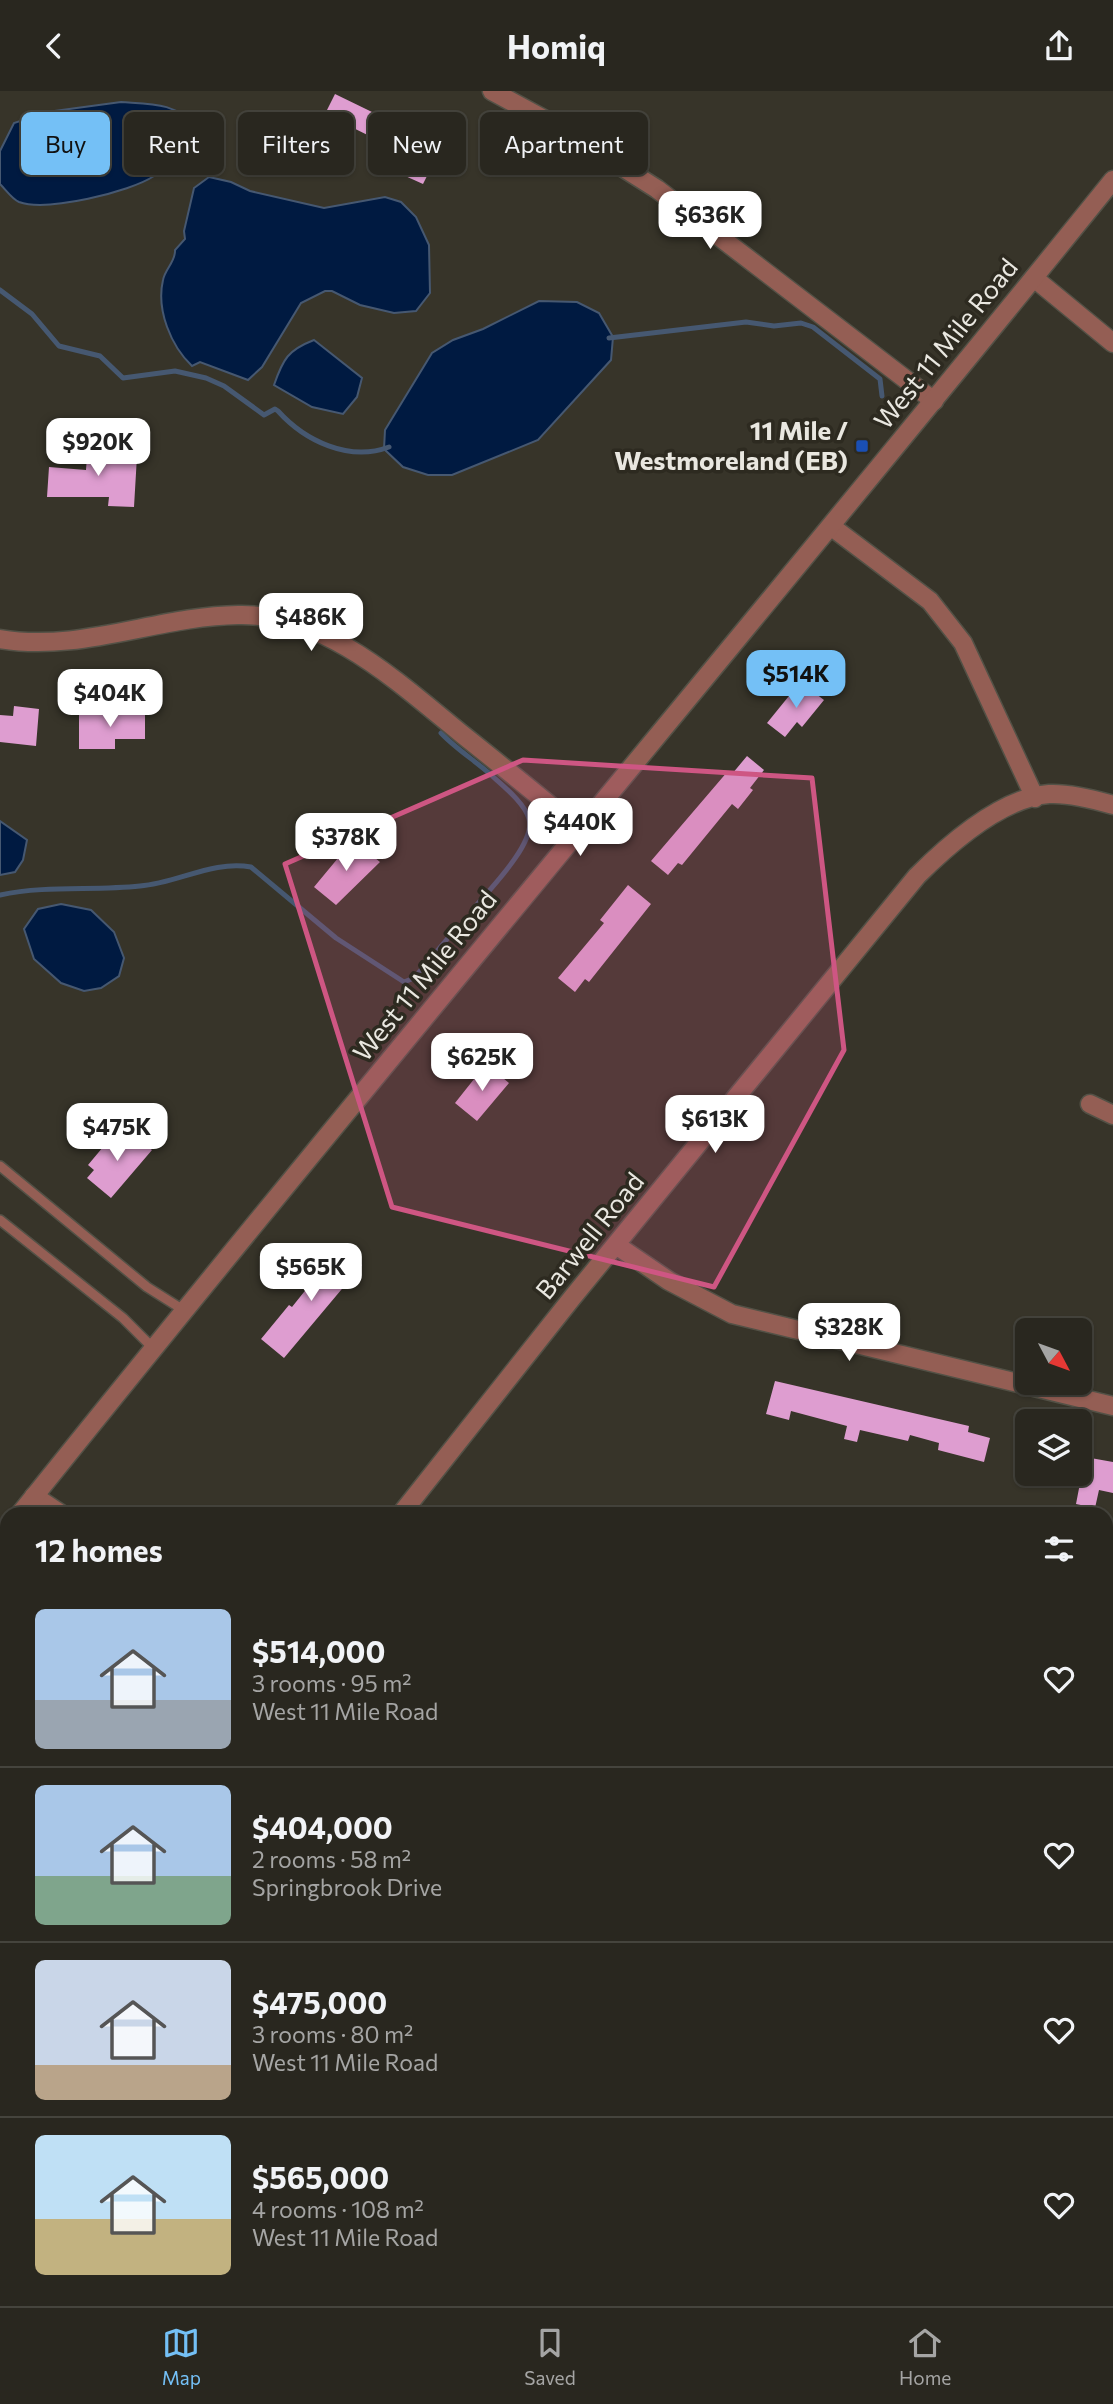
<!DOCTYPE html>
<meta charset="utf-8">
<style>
:root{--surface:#29271f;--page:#35332c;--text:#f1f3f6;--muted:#a5a5a4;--line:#45443d;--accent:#74c0f6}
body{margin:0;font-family:Commissioner,sans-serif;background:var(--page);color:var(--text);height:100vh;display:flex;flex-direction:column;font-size:26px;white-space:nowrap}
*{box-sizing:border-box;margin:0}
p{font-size:23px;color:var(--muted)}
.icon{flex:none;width:38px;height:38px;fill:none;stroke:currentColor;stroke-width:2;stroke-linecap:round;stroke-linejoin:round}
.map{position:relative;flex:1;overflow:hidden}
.side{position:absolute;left:0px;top:1416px;width:1113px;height:800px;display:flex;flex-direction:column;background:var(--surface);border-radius:21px 21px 0 0;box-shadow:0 2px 5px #0004,0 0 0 2px var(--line)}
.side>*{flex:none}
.top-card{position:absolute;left:21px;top:21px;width:700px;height:63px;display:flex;gap:14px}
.needle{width:46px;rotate:131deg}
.tools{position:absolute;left:1015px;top:1227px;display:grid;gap:14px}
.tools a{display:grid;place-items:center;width:77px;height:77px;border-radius:10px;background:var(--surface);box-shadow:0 2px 5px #0004,0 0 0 2px var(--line);font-size:35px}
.price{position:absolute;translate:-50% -60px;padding:0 16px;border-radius:14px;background:#fff;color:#222;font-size:23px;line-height:46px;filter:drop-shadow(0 2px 4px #0008)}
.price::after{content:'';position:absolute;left:50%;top:42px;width:21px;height:16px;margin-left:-10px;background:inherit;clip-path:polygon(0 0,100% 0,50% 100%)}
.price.active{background:var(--accent);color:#111}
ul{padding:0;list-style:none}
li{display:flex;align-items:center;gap:21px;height:175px;padding:0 35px}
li+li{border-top:2px solid var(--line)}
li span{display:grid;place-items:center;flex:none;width:196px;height:140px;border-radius:10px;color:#555}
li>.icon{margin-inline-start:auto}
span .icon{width:84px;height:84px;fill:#fffc;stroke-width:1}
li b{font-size:30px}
h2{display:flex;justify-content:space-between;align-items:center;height:84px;padding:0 35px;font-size:30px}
.pill{padding:0 24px;border-radius:10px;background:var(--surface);box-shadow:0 2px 5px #0004,0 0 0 2px var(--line);font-size:24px;line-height:63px}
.pill.active{background:var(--accent);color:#111}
header{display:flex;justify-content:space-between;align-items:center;height:91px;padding:0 35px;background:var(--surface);font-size:32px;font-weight:700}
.tab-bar{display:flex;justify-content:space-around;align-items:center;height:98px;border-top:2px solid var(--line);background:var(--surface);font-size:19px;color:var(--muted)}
.tab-bar a{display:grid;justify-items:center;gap:4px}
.tab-bar .active{color:var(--accent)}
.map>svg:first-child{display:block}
.water{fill:#001a41;stroke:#465871;stroke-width:2}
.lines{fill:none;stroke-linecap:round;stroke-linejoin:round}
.stream{stroke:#465871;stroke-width:5}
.building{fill:#de9dd0}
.service-casing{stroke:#535146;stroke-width:12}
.minor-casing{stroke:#535146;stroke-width:21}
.tertiary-casing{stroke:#535146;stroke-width:21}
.service{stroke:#945e54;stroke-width:9}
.minor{stroke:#945e54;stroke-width:18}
.tertiary{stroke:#945e54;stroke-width:18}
.marked{fill:#ce5683;fill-opacity:0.2;stroke:#ce5683;stroke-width:5;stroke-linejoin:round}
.transit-dot{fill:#1a4fb4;stroke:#2d2a20;stroke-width:2.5}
.labels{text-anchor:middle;stroke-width:7;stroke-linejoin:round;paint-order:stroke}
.street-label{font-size:26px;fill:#e9e7e0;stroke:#2d2a20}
.poi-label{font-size:26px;font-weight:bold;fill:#e9e7e0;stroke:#2d2a20;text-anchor:end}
</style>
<header><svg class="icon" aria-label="back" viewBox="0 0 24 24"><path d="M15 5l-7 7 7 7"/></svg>Homiq<svg class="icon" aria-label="share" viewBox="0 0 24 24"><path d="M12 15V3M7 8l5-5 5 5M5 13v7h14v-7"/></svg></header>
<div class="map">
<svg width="1113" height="2215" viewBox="0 0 1113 2215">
<rect width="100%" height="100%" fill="#373429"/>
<path class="water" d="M121,11c27,2 57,0 73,25 -9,19 -21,38 -40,49 -24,16 -107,36 -135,26 -7,-3 -13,-12 -19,-18v-33l14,-28 33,-11z
M209,86l22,5 19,9 74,17 61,-11 16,5 15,15 13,28 1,48 -14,18 -22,2 -34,-8 -28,-14h-7l-24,12 -39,64 -14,13 -48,-18 -8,4c-21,-20 -36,-56 -29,-86 2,-11 13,-19 12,-30l10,-11 -1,-8 10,-43z
M539,210l38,1 22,11 14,24 -2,23 -73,80 -86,35h-24l-25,-8 -19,-18 1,-19 47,-77 21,-13 30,-11z
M314,249l48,38 -5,19 -14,17 -31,-7 -38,-22c9,-26 14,-35 40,-45z
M0,730l27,19 -4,20 -8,12 -15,3z
M61,813l30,6 23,22 10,26 -5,18 -18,12 -17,3 -23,-8 -27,-24 -10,-30 14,-20z"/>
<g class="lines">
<path class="stream" d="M0,199l32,24 27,32 41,10 23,22 52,-7 31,7 18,8 40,29 11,-6 3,2c27,30 71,51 111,36
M609,247l137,-16 28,4 27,-3 12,4 67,52 2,17
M441,642c14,15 33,27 49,41 12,11 35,29 39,45 7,24 -40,71 -55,89
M0,804c47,-10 93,-4 140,-9 38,-3 73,-26 111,-19l85,71 68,44 10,-4 40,-47
M1106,1643l7,2
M0,1691l7,8"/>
</g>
<path class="building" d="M335,3l107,52 -19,38 -20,-9 9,-18 -87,-43z
M88,352l20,1 -1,10 30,2 -3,51 -26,-1 1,-9h-62l2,-30 37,3z
M803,593l21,16 -22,27 -5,-5 -12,15 -18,-14 26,-32 3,2z
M14,615l25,3 -3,37 -36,-4v-27l13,1z
M99,620h46v28h-30v10h-36v-34h20z
M747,665l17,14 -14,18 3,2 -15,19 -6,-5 -50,61 -4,-2 -10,12 -17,-14 77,-90 4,3z
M353,749l27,22 -44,43 -22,-18z
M628,794l23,19 -62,78 -4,-3 -10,13 -17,-14 46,-55 -4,-3z
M486,973l23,19 -32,38 -22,-18z
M128,1040l24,19 -41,48 -24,-20 7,-8 -6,-5 15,-18 2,2 10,-11 4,4z
M340,1156l22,18 -78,93 -23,-19 28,-34 3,2z
M775,1290l194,45 -1,6 22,6 -6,24 -46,-12 1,-7 -29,-8 -2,6 -48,-11 -3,12 -13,-3 3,-13 -56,-15 -2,9 -23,-6z
M1085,1366l28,5v31l-14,-3 -4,18 -19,-4z"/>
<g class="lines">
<g class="service-casing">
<path id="service" d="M0,1075l147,121 38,24
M0,1129l123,98 31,31"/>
</g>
<g class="minor-casing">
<path id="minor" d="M492,0l70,38 95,60 277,212
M1034,187l79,65
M832,436l98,74 33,42 72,155
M0,548c80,14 158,-23 238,-24 87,-2 161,68 225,120 39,31 77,62 116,94
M1090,1013l23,11
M616,1154l53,36 63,33 381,92
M34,1405l27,18
M401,1423l171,-216 345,-422c32,-32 84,-78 132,-82 20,-1 44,5 64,11
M1106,1889l7,1
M0,2047l7,-13
M0,2094l7,3
M161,2208l8,7
M584,2208l6,7
M988,2208l8,7"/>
</g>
<g class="tertiary-casing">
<path id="tertiary" d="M20,1423c360,-449 732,-887 1093,-1334
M0,1447l7,-8"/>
</g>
<use href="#service" class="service"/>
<use href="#minor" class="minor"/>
<use href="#tertiary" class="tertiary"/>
</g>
<path class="marked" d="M523,669l289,18 32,272 -130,237 -322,-80 -107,-343z"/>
<rect class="transit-dot" x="855" y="348" width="14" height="14" rx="3.5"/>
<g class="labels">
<g class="street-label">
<text transform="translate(946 253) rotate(-51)" y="9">West 11 Mile Road</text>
<text transform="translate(425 885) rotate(-51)" y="9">West 11 Mile Road</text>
<text transform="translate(590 1145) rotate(-51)" y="9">Barwell Road</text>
</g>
<g class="poi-label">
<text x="848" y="349">11 Mile /<tspan x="848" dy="30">Westmoreland (EB)</tspan></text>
</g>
</g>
</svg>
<div class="tools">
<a><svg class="needle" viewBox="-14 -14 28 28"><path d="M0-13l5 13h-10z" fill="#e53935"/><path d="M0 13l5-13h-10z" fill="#a5a5a4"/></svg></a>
<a><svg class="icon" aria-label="layers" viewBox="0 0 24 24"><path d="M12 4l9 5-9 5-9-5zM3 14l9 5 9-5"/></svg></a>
</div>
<b class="price" style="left:710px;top:160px">$636K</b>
<b class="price" style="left:98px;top:387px">$920K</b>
<b class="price" style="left:311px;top:562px">$486K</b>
<b class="price active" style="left:796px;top:619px">$514K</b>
<b class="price" style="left:110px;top:638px">$404K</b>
<b class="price" style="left:580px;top:767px">$440K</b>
<b class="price" style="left:346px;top:782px">$378K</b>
<b class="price" style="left:482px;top:1002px">$625K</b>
<b class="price" style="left:715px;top:1064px">$613K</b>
<b class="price" style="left:117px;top:1072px">$475K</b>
<b class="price" style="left:311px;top:1212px">$565K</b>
<b class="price" style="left:849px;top:1272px">$328K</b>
<div class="top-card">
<a class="pill active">Buy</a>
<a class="pill">Rent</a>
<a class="pill">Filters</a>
<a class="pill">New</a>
<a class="pill">Apartment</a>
</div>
<section class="side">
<h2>12 homes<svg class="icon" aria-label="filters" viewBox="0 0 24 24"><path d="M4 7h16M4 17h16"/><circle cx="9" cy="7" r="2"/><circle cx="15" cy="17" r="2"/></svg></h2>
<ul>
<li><span style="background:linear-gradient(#a9c7e8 65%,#9aa5b1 0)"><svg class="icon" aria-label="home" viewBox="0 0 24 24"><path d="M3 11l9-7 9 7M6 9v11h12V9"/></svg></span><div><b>$514,000</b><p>3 rooms · 95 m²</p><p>West 11 Mile Road</p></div><svg class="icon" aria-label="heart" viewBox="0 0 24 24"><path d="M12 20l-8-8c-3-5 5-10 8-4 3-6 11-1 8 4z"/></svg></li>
<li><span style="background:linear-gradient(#a9c7e8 65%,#7fa58c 0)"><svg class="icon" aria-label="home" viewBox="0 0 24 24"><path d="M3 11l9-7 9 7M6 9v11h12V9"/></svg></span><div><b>$404,000</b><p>2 rooms · 58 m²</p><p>Springbrook Drive</p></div><svg class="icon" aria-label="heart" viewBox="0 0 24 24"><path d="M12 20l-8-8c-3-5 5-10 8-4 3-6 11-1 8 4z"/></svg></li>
<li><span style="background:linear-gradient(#c9d6e8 75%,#b9a48a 0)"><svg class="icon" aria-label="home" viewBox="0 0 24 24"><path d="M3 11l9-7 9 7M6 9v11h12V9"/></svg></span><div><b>$475,000</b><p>3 rooms · 80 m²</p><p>West 11 Mile Road</p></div><svg class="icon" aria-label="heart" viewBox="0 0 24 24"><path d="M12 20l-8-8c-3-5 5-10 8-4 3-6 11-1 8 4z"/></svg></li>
<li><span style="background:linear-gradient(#bfe0f5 60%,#c2b280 0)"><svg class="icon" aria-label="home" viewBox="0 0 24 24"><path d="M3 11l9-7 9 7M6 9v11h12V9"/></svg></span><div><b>$565,000</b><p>4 rooms · 108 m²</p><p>West 11 Mile Road</p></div><svg class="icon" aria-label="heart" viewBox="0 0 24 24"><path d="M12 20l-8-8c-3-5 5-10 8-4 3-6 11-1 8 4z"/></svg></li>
</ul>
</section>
</div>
<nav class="tab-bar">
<a class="active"><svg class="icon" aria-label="map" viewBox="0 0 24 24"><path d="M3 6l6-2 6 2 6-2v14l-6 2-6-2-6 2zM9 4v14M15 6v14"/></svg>Map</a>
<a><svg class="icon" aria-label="saved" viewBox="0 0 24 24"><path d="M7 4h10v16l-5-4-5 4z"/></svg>Saved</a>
<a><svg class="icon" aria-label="home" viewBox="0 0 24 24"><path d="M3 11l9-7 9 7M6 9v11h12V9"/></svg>Home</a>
</nav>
